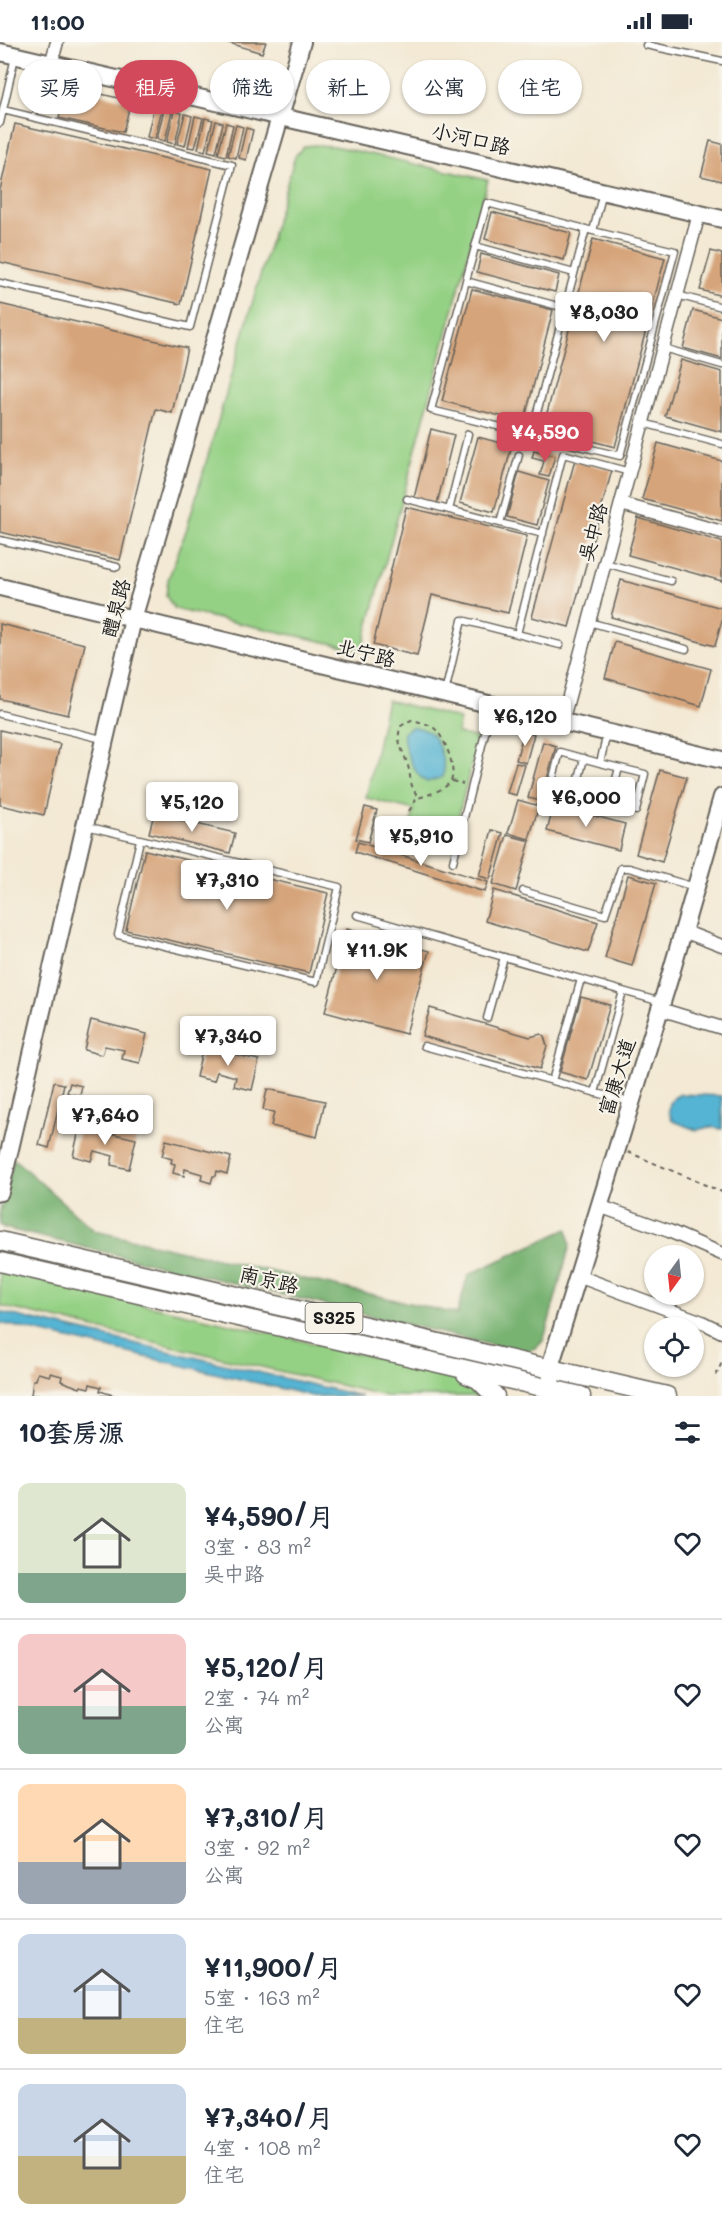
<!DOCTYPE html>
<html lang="zh">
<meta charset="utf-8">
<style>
:root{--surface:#fff;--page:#f6f6f7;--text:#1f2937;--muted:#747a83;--line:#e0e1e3;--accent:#d1495b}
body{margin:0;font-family:Mali,"LXGW WenKai TC",sans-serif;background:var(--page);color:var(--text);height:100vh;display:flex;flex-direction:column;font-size:22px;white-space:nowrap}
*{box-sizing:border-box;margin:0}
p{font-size:20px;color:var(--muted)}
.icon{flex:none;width:33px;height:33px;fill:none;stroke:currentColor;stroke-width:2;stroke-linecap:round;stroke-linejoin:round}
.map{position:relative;height:1354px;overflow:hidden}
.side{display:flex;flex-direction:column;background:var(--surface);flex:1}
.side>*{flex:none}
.hud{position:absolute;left:18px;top:18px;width:687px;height:54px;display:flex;gap:12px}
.needle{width:39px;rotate:195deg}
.buttons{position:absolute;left:644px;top:1203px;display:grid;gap:12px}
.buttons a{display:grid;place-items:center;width:60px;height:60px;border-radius:50%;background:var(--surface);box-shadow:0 2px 4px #0004;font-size:30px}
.price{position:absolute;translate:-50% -51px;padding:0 14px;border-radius:6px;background:#fff;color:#222;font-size:20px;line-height:39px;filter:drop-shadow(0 2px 3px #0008)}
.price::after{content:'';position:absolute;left:50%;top:36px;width:18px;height:14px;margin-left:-9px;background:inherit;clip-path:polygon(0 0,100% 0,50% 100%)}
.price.active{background:var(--accent);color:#fff}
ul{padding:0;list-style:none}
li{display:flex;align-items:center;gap:18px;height:150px;padding:0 18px}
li+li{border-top:2px solid var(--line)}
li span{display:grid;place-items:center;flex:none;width:168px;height:120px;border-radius:12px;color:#555}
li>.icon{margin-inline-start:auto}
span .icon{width:72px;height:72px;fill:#fffc;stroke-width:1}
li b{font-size:26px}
h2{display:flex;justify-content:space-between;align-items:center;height:72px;padding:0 18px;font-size:26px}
.pill{padding:0 21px;border-radius:27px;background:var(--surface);box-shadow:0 2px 4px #0004;font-size:21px;line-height:54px}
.pill.active{background:var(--accent);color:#fff}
.status{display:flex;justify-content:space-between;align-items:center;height:42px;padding:0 30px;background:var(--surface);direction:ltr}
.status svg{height:16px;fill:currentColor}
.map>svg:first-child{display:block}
.green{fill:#95d185;stroke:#587650;stroke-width:1.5}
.forest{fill:#78b372;stroke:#4a6847;stroke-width:1.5}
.water{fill:#55b4d3;stroke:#386878;stroke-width:1.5}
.building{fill:#d6a47a}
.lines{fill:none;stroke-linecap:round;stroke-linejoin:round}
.lane-casing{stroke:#67645c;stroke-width:9}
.street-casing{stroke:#67645c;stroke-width:15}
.secondary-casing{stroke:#67645c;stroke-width:20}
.primary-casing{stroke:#67645c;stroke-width:21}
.path{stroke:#67645c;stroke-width:2;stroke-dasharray:4.5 4.5;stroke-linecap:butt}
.lane{stroke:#fff;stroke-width:6}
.street{stroke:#fff;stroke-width:12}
.secondary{stroke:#fff;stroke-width:16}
.primary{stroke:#fff;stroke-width:18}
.labels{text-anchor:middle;stroke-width:4.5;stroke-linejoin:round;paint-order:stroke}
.shield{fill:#f7f3e8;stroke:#5e5c59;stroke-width:1.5}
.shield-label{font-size:18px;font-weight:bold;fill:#1c1c1c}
.street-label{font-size:20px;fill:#1c1c1c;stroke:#f7f3e8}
</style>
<div class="status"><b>11:00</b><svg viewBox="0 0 49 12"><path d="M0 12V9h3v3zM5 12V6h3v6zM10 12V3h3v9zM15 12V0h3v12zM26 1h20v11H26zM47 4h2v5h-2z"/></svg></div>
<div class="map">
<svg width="722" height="1354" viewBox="0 0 722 1354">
<rect width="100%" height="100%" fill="#f7f3e8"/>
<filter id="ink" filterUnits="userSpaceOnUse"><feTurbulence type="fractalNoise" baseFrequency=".0167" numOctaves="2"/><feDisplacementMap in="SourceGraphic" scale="12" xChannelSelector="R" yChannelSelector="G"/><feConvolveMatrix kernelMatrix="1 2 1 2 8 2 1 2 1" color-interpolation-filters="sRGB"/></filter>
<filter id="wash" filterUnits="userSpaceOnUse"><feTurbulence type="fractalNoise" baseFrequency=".008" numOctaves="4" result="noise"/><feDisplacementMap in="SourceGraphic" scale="24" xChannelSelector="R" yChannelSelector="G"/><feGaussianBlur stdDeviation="1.35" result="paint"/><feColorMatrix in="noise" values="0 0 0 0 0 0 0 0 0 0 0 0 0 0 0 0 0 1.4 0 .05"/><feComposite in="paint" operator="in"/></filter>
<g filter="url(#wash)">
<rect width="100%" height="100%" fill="#f3e9d4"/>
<path class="green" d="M315,103l19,1 154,34 -126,470 -179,-39 -9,-3 -8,-12 2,-16 19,-52 108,-372 9,-10z
M387,658l73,19 -3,14 21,5 -22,88c-8,16 -32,4 -46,0l4,-16 -48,-12z
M0,1229l433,100 32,10 23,15h-102l-386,-90z"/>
<path class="forest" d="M14,1117l81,72 362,83 11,-39 99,-46 3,16 -26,94c-7,11 -14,12 -27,12l-513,-123 -4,-3v-14z"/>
<path class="water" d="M412,685c7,1 14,2 19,7 8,7 15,33 12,43l-16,5c-12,-5 -26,-38 -23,-50z
M680,1052l42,2v33l-11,-2 -15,3 -23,-9c-7,-11 -5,-21 7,-27z
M0,1270l361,84h-48l-313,-73z"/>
<g id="blocks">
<path class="building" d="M226,0h40l-4,11z
M67,44l64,15 -8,31 -64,-14z
M154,64l8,2 -7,31 -8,-2z
M164,67l8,2 -7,30 -8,-2z
M174,69l8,2 -7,31 -8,-2z
M185,72l7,2 -7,30 -8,-2z
M195,74l8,2 -8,30 -7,-1z
M205,76l8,2 -8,31 -7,-2z
M216,79l7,2 -7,30 -8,-2z
M226,81l7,2 -7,31 -8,-2z
M15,82l197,45 -31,135 -181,-42v-72z
M236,83l7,2 -7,31 -8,-2z
M246,86l7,2 -7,30 -7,-2z
M710,99l12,3v37l-21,-5z
M492,170l79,21 -7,27 -79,-21z
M593,197l72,19 -50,189 -72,-19z
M711,209l11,3v42l-22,-6z
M481,212l78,21 -4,17 -78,-20z
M472,247l81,21 -29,112 -82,-21z
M0,262l187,44 -15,65 -16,-4 -36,151 -120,-28z
M693,268l29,8v41l-39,-11z
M681,318l41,12v60l-57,-16z
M431,387l23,6 -17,69 -23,-6z
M478,395l34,9 -18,66 -34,-9z
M658,401l64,18v60l-80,-22z
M534,409l21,5 -6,21 -9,-2 4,-14 -12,-3z
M575,418l37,10 -43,157 -37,-10z
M519,430l30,9 -12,44 -30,-8z
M406,465l121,29 -19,77 -76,-18 -15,61 -44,-11z
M638,476l84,24v39l-94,-26z
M621,538l101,28v12l-7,26 -104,-29z
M0,582l85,20 -17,71 -68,-16z
M615,600l96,27 -10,37 -96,-28z
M0,688l60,14 -16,71 -44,-10z
M524,689l10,3 -8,29 -10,-3z
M543,700l13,4 -15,55 -13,-3z
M516,721l9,2 -9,30 -9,-2z
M660,728l27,7 -25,85 -26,-8z
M518,758l21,6 -10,33 -21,-6z
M554,763l71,19 -6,26 -72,-19z
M365,765l12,3 -9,32 -12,-3z
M154,772l81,19 -5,20 -81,-20z
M492,788l11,3 -13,46 -11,-3z
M507,793l23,6 -14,50 -23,-7z
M358,800l130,40 -3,10 -130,-40z
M145,808l183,43 -19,80 -183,-43z
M628,833l28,8 -24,83 -27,-8z
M494,848l104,32 -10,30 -103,-31z
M347,887l82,22 -23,83 -81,-22z
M581,955l29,8 -22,75 -28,-8z
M430,966l100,29 11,-3 3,2 3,10 -7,23 -118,-33z
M91,978l56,14 -7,29 -18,-4 2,-9 -19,-4 -3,9 -18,-5z
M203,1005l56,13 -7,30 -18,-4 2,-9 -19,-5 -3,9 -18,-4z
M54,1040l10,2 -15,64 -10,-3z
M70,1041l12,3 -2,10 -13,-3z
M267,1047l58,12 -8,36 -46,-11 3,-14 -11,-2z
M80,1084l56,13 -7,30 -18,-4 2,-9 -19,-5 -3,10 -18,-5z
M166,1098l65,17 -4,17 -10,-3 -1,5h-3l-2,7 -10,-3 1,-6 -17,-5 -1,7 -11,-3 2,-9 -4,-1 1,-4 -10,-3z
M38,1331l12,3v-3l12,3 -1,5 19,7 1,-2 8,2 1,-4 11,3 -1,4 16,5 -85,-1 2,-15h3z"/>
</g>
</g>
<g filter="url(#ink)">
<use href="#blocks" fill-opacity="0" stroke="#67645c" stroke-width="1.5"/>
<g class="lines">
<g class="lane-casing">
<path id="lane" d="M646,3l76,16
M0,81l15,-66
M593,189l82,20 -55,205 -189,-46 56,-207 106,28 10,-39
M475,204l99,27
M466,239l99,27
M0,241l190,44 42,-162 -229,-55
M677,253l45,12
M663,306l59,17
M643,381l79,21
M531,393l55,-206
M407,457l136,35
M449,468l19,-76
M500,481l19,-68
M0,498l117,27
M605,521l66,18
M589,580l97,27
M517,592l46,-180 67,18
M445,651l17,-73 98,25
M0,672l102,25
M600,721l-40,-11 -10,37 86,22 9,-37 -45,-11 7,-30
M575,753l9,-37
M609,762l10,-36
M86,784l253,61 -23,95 -198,-47 22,-95
M453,820l39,-157
M523,849l82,24 16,-47h8l66,19
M357,873l304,87
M487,976l17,-61
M424,1004l206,56
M552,1039l29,-102
M595,1051l28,-102"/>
</g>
<g class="street-casing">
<path id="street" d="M51,22l6,-22
M621,462l101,28
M562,680l137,-508
M683,889l39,15
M660,967l62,19
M599,1164l70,25 53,23
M578,1234l124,46 20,10"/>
</g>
<g class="secondary-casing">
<path id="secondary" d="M0,10l722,167
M0,545l722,173
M0,1150l133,-573 169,-577
M550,1354l2,-7 -2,-22 121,-394 51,-176"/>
</g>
<g class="primary-casing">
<path id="primary" d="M0,1199l667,155
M0,1220l581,134
M466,1332l12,5 17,17"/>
</g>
<path class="path" d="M452,739l11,3
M409,769l8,-13c10,-2 29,-9 34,-17 6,-13 -7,-45 -17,-53 -7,-5 -15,-6 -23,-8l-10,6c-6,14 2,24 6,37 5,13 1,24 13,35
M628,1110l94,40
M716,1334l6,-14"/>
<use href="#lane" class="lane"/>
<use href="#street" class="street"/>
<use href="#secondary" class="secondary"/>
<use href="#primary" class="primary"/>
</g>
</g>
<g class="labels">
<rect class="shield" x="305.5" y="1261" width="57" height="30" rx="4.5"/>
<g class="shield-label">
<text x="334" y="1282">S325</text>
</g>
<g class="street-label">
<text transform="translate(471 97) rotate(13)" y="7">小河口路</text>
<text transform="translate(593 490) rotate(-75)" y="7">吴中路</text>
<text transform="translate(116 566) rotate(-75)" y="7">醴泉路</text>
<text transform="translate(366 611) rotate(14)" y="7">北宁路</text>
<text transform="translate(617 1035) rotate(-73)" y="7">富康大道</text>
<text transform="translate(269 1238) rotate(13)" y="7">南京路</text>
</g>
</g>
</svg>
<div class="buttons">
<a><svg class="needle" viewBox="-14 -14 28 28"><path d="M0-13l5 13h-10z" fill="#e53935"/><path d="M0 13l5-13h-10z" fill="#747a83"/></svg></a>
<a><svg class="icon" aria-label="locate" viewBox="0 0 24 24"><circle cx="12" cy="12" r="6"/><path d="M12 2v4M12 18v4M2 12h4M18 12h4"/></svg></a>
</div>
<b class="price" style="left:604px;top:301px">¥8,030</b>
<b class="price active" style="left:545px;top:421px">¥4,590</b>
<b class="price" style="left:525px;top:705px">¥6,120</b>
<b class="price" style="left:586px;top:786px">¥6,000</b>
<b class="price" style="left:192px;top:791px">¥5,120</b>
<b class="price" style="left:421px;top:825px">¥5,910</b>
<b class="price" style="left:227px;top:869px">¥7,310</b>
<b class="price" style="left:377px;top:939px">¥11.9K</b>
<b class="price" style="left:228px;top:1025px">¥7,340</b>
<b class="price" style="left:105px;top:1104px">¥7,640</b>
<div class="hud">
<a class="pill">买房</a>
<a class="pill active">租房</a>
<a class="pill">筛选</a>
<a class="pill">新上</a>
<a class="pill">公寓</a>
<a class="pill">住宅</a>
</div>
</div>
<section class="side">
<h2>10套房源<svg class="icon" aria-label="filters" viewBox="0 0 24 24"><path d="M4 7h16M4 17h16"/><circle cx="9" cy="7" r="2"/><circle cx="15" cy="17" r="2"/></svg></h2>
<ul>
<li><span style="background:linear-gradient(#dfe7d0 75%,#7fa58c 0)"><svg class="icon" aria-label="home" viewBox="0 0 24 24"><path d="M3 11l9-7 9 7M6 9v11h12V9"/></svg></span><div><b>¥4,590/月</b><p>3室 · 83 m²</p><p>吴中路</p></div><svg class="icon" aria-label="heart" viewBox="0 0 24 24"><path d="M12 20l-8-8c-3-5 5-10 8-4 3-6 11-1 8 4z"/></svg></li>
<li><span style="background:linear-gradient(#f6c9c9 60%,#7fa58c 0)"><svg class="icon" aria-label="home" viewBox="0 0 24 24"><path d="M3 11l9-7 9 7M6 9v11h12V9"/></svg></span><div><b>¥5,120/月</b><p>2室 · 74 m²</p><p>公寓</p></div><svg class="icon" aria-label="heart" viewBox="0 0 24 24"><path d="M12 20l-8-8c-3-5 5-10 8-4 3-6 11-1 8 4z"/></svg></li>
<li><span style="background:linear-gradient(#ffd9b3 65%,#9aa5b1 0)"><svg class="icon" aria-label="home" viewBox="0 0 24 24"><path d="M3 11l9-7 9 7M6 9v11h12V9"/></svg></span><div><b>¥7,310/月</b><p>3室 · 92 m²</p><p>公寓</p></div><svg class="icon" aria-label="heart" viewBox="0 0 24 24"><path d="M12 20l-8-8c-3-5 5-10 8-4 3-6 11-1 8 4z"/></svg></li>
<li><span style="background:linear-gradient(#c9d6e8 70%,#c2b280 0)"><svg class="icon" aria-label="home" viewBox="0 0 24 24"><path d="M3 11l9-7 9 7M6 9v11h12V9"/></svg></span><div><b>¥11,900/月</b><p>5室 · 163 m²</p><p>住宅</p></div><svg class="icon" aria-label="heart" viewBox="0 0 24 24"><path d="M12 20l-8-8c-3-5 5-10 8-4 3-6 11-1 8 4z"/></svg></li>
<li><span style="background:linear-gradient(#c9d6e8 60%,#c2b280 0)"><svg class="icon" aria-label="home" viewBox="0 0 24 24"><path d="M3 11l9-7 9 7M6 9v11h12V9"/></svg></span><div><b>¥7,340/月</b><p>4室 · 108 m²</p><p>住宅</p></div><svg class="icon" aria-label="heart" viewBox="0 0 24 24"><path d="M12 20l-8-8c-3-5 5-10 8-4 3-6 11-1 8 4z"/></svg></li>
</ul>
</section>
